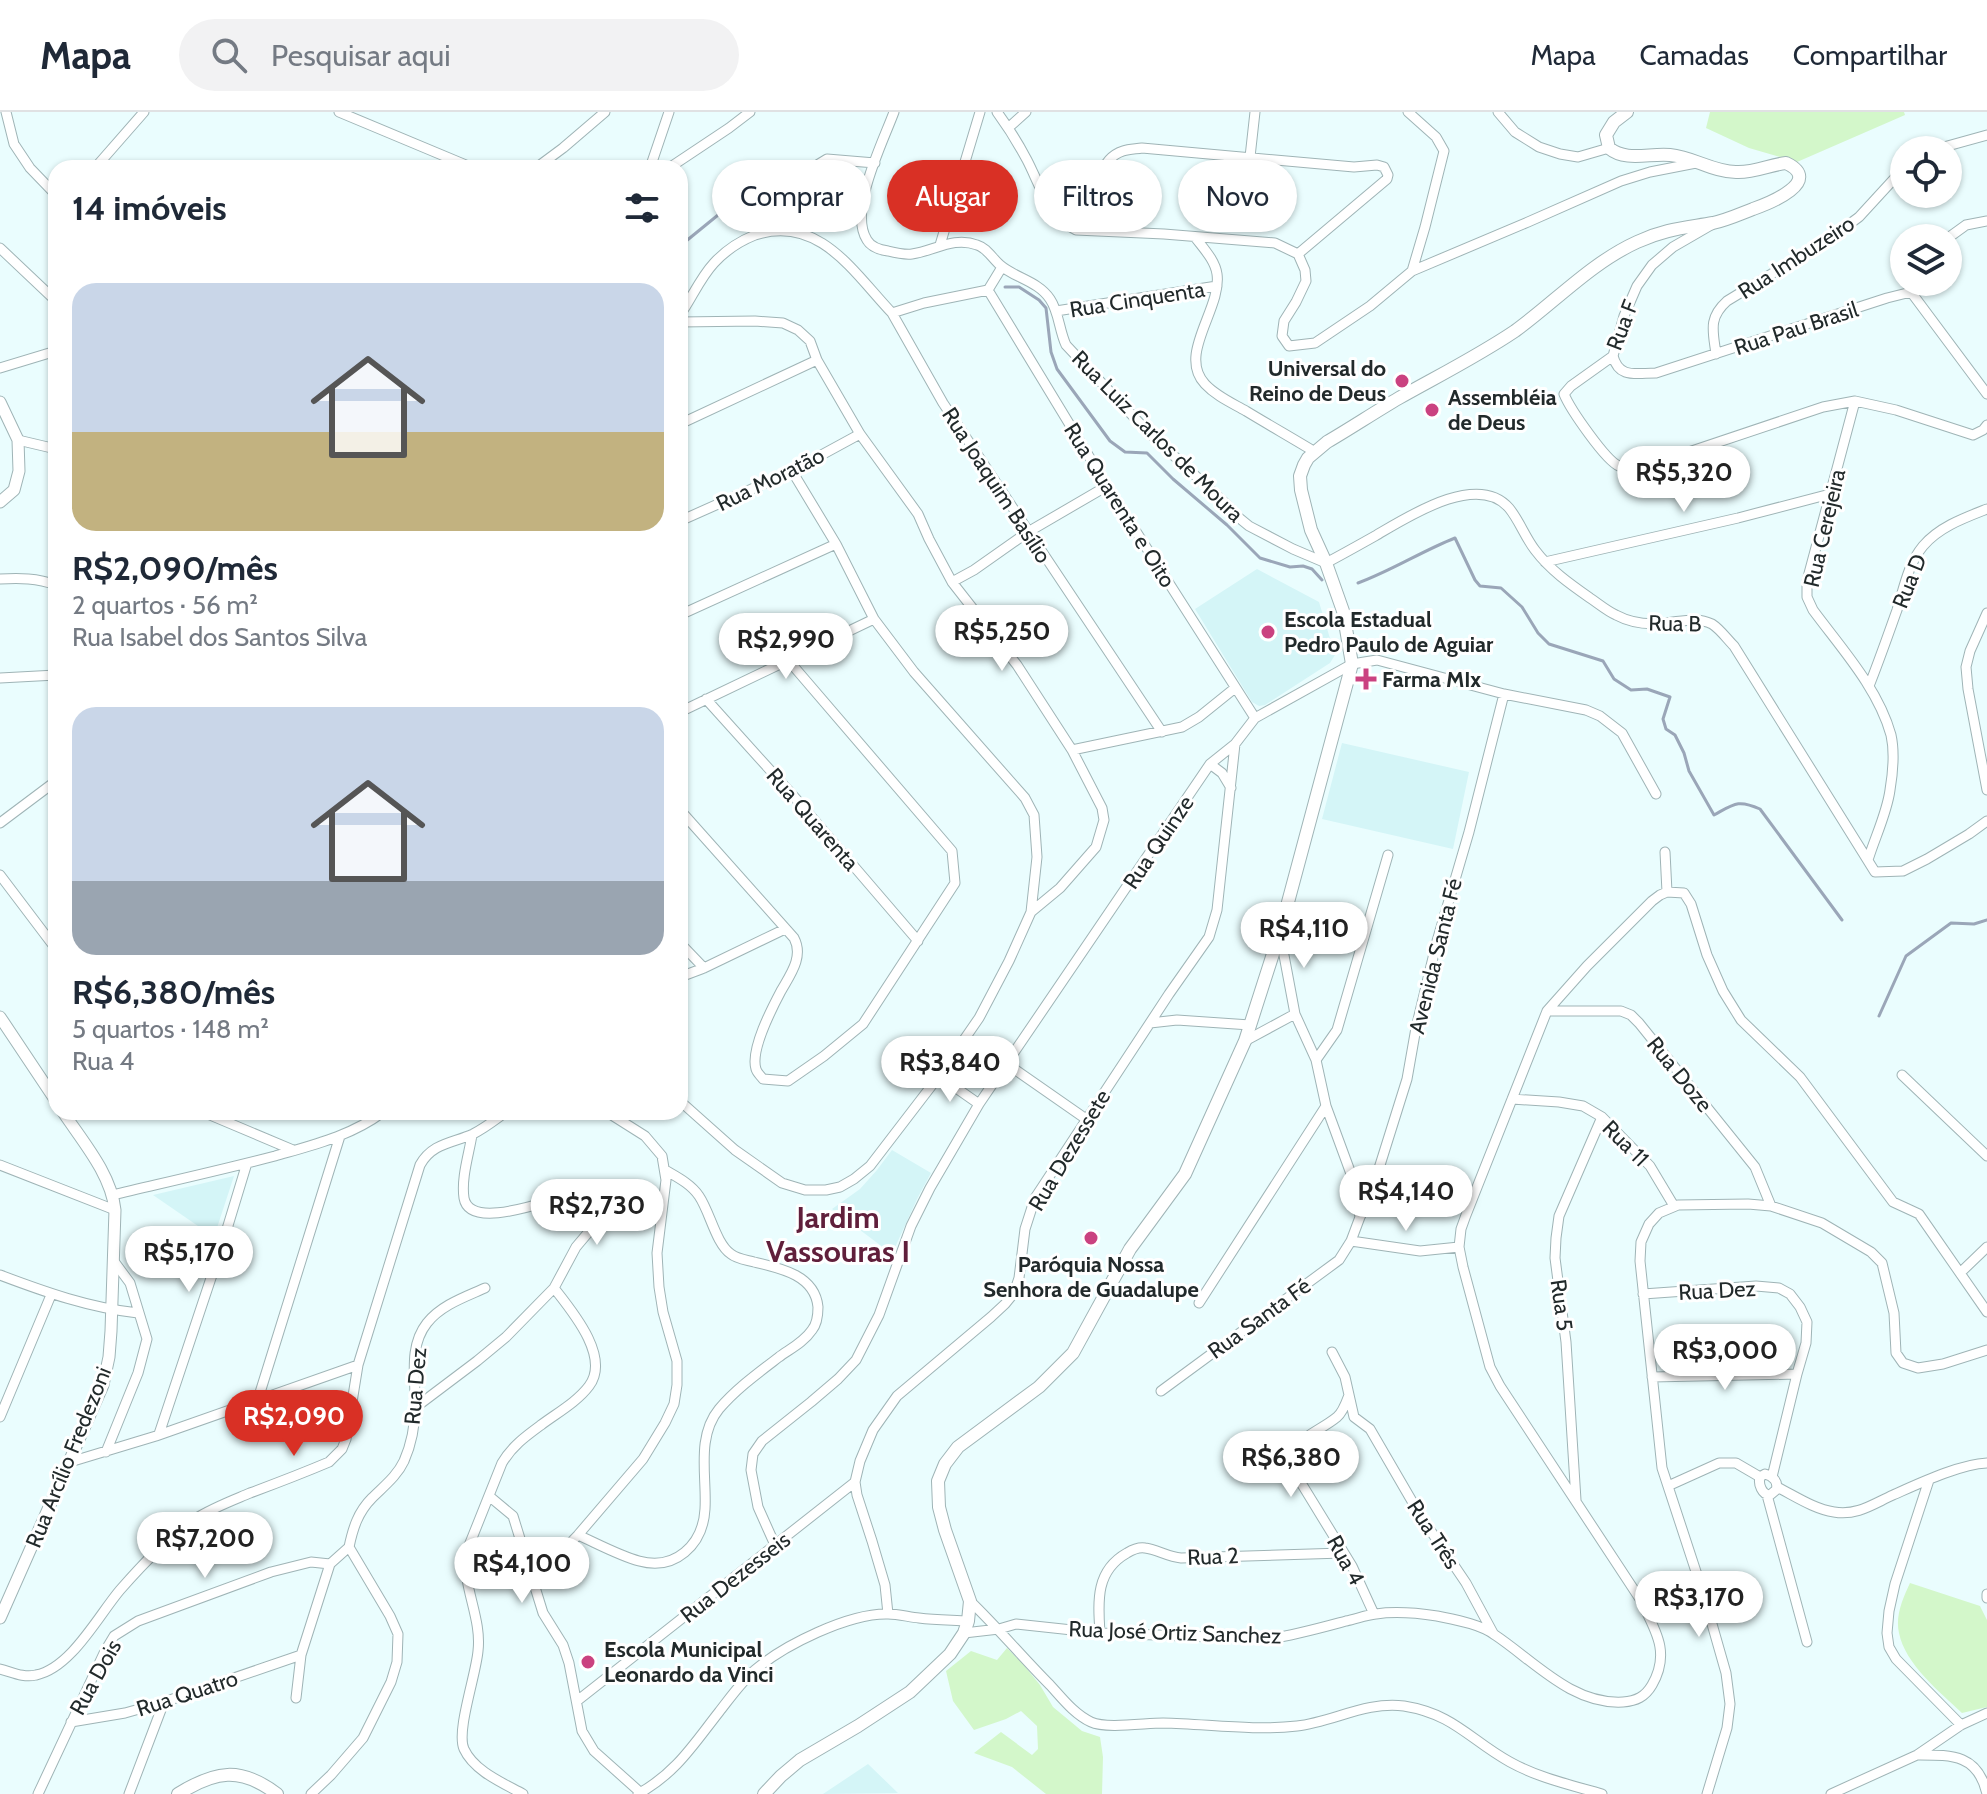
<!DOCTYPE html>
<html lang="pt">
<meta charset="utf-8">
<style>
:root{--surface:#fff;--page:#f2f2f3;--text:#1f2937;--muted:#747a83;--line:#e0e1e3;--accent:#d93025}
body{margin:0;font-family:Cabin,sans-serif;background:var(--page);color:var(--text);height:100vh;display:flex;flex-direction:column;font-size:30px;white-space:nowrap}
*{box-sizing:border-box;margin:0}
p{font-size:26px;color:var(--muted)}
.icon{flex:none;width:44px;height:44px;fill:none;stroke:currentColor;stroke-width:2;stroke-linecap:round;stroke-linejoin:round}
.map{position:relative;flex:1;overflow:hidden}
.sheet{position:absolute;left:48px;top:48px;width:640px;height:960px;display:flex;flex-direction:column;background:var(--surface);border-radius:24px;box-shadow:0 2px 6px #0004}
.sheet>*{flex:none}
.hud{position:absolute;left:712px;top:48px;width:760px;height:72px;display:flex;gap:16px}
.controls{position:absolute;left:1890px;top:24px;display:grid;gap:16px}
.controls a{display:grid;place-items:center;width:72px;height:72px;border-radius:50%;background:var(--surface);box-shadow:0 2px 6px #0004;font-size:40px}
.price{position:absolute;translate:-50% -68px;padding:0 18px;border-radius:28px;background:#fff;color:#222;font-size:26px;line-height:52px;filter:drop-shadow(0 2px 4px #0008)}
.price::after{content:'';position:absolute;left:50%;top:48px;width:24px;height:18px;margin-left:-12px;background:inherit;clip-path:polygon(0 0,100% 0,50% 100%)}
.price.current{background:var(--accent);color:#fff}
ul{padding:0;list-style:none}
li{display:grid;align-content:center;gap:16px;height:424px;padding:0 24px}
li span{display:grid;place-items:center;height:248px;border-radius:24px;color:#555}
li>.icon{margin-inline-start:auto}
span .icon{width:144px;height:144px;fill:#fffc;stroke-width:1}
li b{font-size:34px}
h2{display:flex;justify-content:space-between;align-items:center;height:96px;padding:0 24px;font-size:34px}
.chip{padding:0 28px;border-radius:36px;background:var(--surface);box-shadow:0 2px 6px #0004;font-size:28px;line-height:72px}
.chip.current{background:var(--accent);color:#fff}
header{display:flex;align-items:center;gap:48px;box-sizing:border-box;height:112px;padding:0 40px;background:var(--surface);border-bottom:2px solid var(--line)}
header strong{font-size:38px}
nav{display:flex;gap:44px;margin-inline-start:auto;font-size:28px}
.search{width:560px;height:72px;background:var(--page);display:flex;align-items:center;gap:20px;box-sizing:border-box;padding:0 28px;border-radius:44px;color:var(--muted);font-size:30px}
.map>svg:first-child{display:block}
.built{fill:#d4f5f7}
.green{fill:#d3f7ca}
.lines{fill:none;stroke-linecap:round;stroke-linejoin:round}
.stream{stroke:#9aa6b8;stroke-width:3}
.minor-casing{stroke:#9fb4b6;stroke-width:11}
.tertiary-casing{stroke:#9fb4b6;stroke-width:13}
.secondary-casing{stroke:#9fb4b6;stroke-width:14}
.minor{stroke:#fff;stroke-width:9}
.tertiary{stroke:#fff;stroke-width:11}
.secondary{stroke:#fff;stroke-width:12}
.poi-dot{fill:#ca4280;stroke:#fff;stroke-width:3}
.labels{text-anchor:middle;stroke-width:6;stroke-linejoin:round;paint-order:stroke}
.street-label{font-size:22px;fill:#222a2b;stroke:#fff}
.poi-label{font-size:22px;font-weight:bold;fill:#222a2b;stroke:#fff;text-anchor:start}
.district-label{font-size:30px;font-weight:bold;fill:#601f3b;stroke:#fff}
</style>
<header>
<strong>Mapa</strong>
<div class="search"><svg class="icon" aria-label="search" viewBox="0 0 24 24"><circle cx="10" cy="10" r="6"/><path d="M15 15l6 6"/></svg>Pesquisar aqui</div>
<nav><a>Mapa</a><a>Camadas</a><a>Compartilhar</a></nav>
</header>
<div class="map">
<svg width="1987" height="1682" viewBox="0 0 1987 1682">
<rect width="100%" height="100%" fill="#eafdfe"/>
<path class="built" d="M1257,457l62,33 16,53 -5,8 -65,42 -6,1 -7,-4 -57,-93z
M1342,631l127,29 -16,77 -131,-30z
M892,1038l39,23 -13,24 -26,57 -60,-45 28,-20 17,-19z
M234,1064l-20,61 -61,-42z
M868,1652l30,29 -75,1z"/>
<path class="green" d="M1710,0h194l1,3 -108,47 -48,-14 -43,-20z
M1910,1471l70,23 7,14v87l-25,6c-22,-21 -57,-49 -63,-80 -4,-17 4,-35 11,-50z
M1007,1536l16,16 17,21 13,22 29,24 18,6 3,20 -1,37h-56l-34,-27 -38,-14 27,-21 31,23 6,-6 -1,-23 -16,-15 -15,8 -32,11 -21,-29 -7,-30 25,-20 26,9z"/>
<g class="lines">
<path class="stream" d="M680,134l81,-66
M1005,175h14l20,13 7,8 5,44 6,17 53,72 15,11 22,1 26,26 54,46 33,33 30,9 13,-1 9,3 10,11
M1358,471c33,-12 64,-32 97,-45l20,42 5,6 21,2 21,19 16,26 11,11 54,17 11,18 17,11 16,-1 23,8 -7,22 3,10 9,6 9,18 5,18 25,44c20,-11 24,-16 46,-6l82,111
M1879,904l27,-60 45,-33 23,1 13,-4"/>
<g class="minor-casing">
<path id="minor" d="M6,0l8,32 16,24 26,27
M339,0l134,56
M894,0c-11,30 -46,99 -27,128 4,7 14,10 21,11 8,2 16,4 24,3 22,-3 42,-18 65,-9 10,3 15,13 23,20 15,13 38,16 50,34 9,13 9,31 16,46l81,86 78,72 13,14 11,9 44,23 33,14c17,-9 33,-18 49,-27 31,-18 102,-65 134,-28 10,12 16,29 26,42 15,20 35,34 55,48 9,6 17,13 26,17 15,8 31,10 48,8 16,-1 32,-7 48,1 8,5 15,15 22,22l141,226 28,-1 24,-12 42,-25 18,-13
M997,0c11,15 21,31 30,48 13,25 22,58 49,70l88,4 111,9 23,11 7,16 1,11 -10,21 -12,19 -2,15 7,10 26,-3 55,-37 42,-35 116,-49 93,-41 29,-9 46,-9
M1408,0l28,25 8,14 -19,76 -13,44
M1498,0l17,20 24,15 21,7 18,3 31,-9
M1008,16l18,-16
M1933,38l54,-15
M1250,45l5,-45
M95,56l49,-56
M224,56h17
M536,56l27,-20 42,-36
M650,56l19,-56
M669,56l60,-40 21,-16
M804,61l23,-14 48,4
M1711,113l-38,22 -21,18 -15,21 -13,30 -11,40 -42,30 -7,8c6,15 42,67 55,72 7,4 17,1 25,1l179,-60 32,-6 41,9 77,25 10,-5 4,-5
M1096,119c2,-26 -4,-70 27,-80 6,-2 13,-2 19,-3l212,19 23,-2 7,2 4,8 -1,4 -89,75
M1195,125c8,11 20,23 22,37 5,35 -40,80 -12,110 11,12 27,19 41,27 23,14 46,27 69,41
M1948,126l18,-13 21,-4
M940,133l40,-133
M0,136l56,53
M988,178l119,196 148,232
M988,178l14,-23
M1056,199l161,-25
M892,201l51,90 219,329
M680,203c12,-17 20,-37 34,-52 11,-12 26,-22 41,-28 64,-21 99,38 137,78l32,-10 64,-13
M680,210l75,-1 28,2 15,7 12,11 7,19 43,74 58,80 11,25 23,43 65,83 55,85 30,58 2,12 -8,27 -36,41 -29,24 -22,49 -30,57 -40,58 -69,90 -16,13 -14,8 -14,3h-21l-23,-7 -47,-33 -55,-49
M1716,242c-3,-23 -8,-36 11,-53l105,-64 27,-20 45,-49
M1613,244c6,23 23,17 43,17l231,-75 24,-6 76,102
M0,256l56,-17
M1855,289l-48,180v16l6,13c28,38 65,78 78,125 4,18 2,37 -1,55 -3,23 -15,47 -22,70
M680,312l137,-64
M18,328l38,9
M792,359l44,73 38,75 40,53 111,126 9,17 3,42 -6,55
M680,409l112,-50 68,-37
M1545,450l193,-44 92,-24
M0,467c20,-1 37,-1 56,6
M952,470l22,-12 54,-38 79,-46
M1987,501l-17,38 -4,16 2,22 19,101
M680,503l156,-71
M0,566l56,-3
M1869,574c10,-25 19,-51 28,-76 7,-22 11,-46 26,-64 16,-19 41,-28 64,-37
M706,587l91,101 121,141
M680,600l194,-93
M1072,638l110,-23 17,-10 36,-29
M1210,652l12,9 9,15
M680,698l114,128c10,19 -4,37 -13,53 -9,17 -31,59 -25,78 1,4 5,7 7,10l25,2 36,-25 39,-32 92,-141 -3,-32 -163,-190
M0,711l56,-42
M1665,740l2,40
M0,763l56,74
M1667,780l17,1 7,11 16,51 16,36 18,29 59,57 93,125 26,12 68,98
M680,831l24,25
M680,865l24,-9 81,-39
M1547,899h74l10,4 8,8 116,144 16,39
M1150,911l27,-3 73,5
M1245,929l50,-27
M1316,948l21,-30 51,-175
M1007,952l79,55
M1902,963l85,81
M939,964l40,28
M1512,987l47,3 24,4 19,11 48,49 24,40
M203,1000l90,38
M0,1053l115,45
M112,1083c55,-13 109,-25 163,-39 38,-11 76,-20 108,-44
M1360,1105l10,-20 37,-118 9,-51 21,-87 32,-109 35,-138
M1351,1129l69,10 39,-4
M1960,1161l27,-26
M0,1163c45,17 90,33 138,38
M1643,1182l113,-8 23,2 11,6 10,13 7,15 -1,21 -9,31 -25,103
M1199,1191l127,-197
M1332,1240l13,25 9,40 16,12 50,86 46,68 27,50
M1652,1265l145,-3
M1161,1279l178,-131 12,-19 9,-24 -6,-35 -28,-76 -10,-46 -21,-46 -15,-80
M1349,1283c-3,8 -6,17 -12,22 -23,19 -50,20 -42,56l57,93 22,48
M258,1287l82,-263
M416,1295l61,-46 29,-24 48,-49 22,-41 16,-19 3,-13 -8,-15 -11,-6c-21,3 -106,39 -112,4 -3,-20 5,-44 8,-63
M0,1305l51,-122
M159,1322l64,-192 24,-79
M106,1340l32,-79 9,-34 -17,-56 -17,-23
M70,1350l86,-26 202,-71
M1765,1362c8,2 14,8 11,16l-6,5c-8,0 -12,-11 -10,-18z
M1929,1368l-34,104 -6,27 -2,22 2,14 7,12 65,66
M1668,1374l51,-23h17l24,14
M1777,1375c18,9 37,22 57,25 23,4 39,-8 59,-17 25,-11 67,-31 94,-32
M1767,1383l40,147
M489,1384l24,20 30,97 20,32 6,18 13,68 12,20 47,42
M1576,1388l-10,-158 -11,-84 1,-20 3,-22 43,-99
M578,1423c18,8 42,21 61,26 36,10 64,-16 66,-52 2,-32 -9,-72 14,-100 17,-20 39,-36 60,-52 11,-8 25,-15 33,-27 5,-6 6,-15 6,-23 -3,-32 -38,-39 -64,-45 -7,-2 -17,-3 -23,-8 -15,-10 -21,-42 -32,-58 -8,-12 -22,-19 -34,-26
M775,1433l-17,-38 -7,-37 2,-16 9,-13 49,-39 27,-23 18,-19 23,-45 32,-89 19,-38 49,-84 231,-340 25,-20 20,-26 97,-54 25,-4 127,34 82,16 14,6 22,17 34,61
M349,1435c4,-19 9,-35 23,-49 12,-12 25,-22 32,-37 7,-16 11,-37 11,-54 1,-28 -7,-60 12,-84 14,-18 38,-26 58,-35
M525,1441l26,11
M532,1471l46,-48 65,-76 22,-36 9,-19 3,-19v-24l-14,-49 -4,-25 -2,-34 9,-73 -4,-24 -17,-20 -38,-24
M1987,1482v4
M970,1489c28,27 53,57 80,84 12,13 24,29 41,37 15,7 54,1 72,1 45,1 90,8 134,3 36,-4 69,-25 107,-20 50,8 66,34 106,56 29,16 61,23 92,32
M888,1502l-3,-29 -13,-44 -15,-46 -2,-13 5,-21 13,-31 24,-34 94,-79 14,-13 9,-11 5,-15 6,-49 10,-31 134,-204 40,-57 8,-27 18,-166
M964,1521l35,-4 17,-5 84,9 169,6c26,-4 51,-11 77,-18 10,-2 20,-6 30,-7 20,-3 41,-1 61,2 19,4 43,8 58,19 39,26 77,70 128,67 13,-1 22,-5 29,-17 19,-33 3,-55 -12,-86l-140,-213 -10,-19 -27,-100 -4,-20 2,-18 5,-14 81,-204 40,-45 65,-65 8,-6 7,-3
M1100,1521c-2,-31 -5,-62 27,-80 5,-3 12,-6 18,-5 11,1 23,9 36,10l162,-5
M0,1557c12,3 23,9 36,6 35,-7 62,-59 84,-85 22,-25 47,-52 75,-71 17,-11 36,-18 55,-26 27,-10 53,-20 79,-31l13,-13 4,-10 12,-74 62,-200c12,-22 33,-22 53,-31 12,-6 22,-14 33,-22
M296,1586l5,-43 29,-91 19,-17
M577,1589l278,-219
M71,1610l54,-9 39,-11 137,-47
M1917,1643c35,0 61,-1 70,39
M38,1682l67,-143 9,-15 24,-15 133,-49 40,-10 19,2
M129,1682l35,-92
M311,1682l20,-19 32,-37 28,-56 6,-20 1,-28 -8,-18 -41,-69
M523,1682c-20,-11 -49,-23 -59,-45 -8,-18 12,-74 14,-98 4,-33 -16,-65 -12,-98l36,-90c10,-17 24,-27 39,-38 16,-12 36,-23 48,-39 22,-29 -17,-75 -35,-98
M638,1682c38,-21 55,-49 81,-82 11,-14 22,-30 36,-42 29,-25 94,-57 133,-56 10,0 21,3 31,4 16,2 32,2 49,3
M1707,1682l20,-66 3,-24 -4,-31 -22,-77 -42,-128 -22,-207 1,-19 8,-18 10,-11 19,-8 70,-1 23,2 51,17 49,29 11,11 12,50 2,40 7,10 15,5 25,-4 44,-14
M1831,1682l86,-39 44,-30 26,-12"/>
</g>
<g class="tertiary-casing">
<path id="tertiary" d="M0,290l18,38 1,31 -5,19 -14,12
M0,905l56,84
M0,1506l103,-233 6,-28 2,-26 4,-121c-4,-36 -32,-68 -52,-98"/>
</g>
<g class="secondary-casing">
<path id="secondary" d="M178,1682c37,-23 62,-28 99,0
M764,1682l17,-18 19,-16 58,-34 52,-34 40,-38 14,-21 4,-12 2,-20 -25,-71 -6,-23 -1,-26 7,-17 13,-17 81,-60 34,-34 57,-104 55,-75 60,-133 35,-109 72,-268 -9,-53 -17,-48 -15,-33 -10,-40 -1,-14 4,-11 4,-7 19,-16c24,-14 48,-30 72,-44 39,-22 79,-42 116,-67 40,-29 76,-68 122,-89 28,-13 48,-14 76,-19 14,-3 27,-9 40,-14 17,-6 71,-28 33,-46 -17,2 -32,10 -50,9 -23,0 -43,-15 -66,-17 -21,-2 -44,7 -61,-7l-3,-13 8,-13 13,-10"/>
</g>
<use href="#minor" class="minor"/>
<use href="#tertiary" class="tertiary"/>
<use href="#secondary" class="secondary"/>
</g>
<g class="poi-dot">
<circle cx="1402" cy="269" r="8"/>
<circle cx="1432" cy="298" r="8"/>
<circle cx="1268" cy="520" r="8"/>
<path d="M1362 555h8v8h8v8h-8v8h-8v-8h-8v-8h8z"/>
<circle cx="1091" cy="1126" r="8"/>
<circle cx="588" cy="1550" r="8"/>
</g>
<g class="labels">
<g class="street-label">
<text transform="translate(1796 145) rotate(-33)" y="8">Rua Imbuzeiro</text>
<text transform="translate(1137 187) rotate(-9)" y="8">Rua Cinquenta</text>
<text transform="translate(1622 213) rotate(-69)" y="8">Rua F</text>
<text transform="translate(1796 216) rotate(-18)" y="8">Rua Pau Brasil</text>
<text transform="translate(1158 324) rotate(45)" y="8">Rua Luiz Carlos de Moura</text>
<text transform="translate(770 367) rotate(-26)" y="8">Rua Moratão</text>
<text transform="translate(997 373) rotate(57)" y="8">Rua Joaquim Basílio</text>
<text transform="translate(1120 393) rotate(58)" y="8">Rua Quarenta e Oito</text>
<text transform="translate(1824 416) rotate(-77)" y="8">Rua Cerejeira</text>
<text transform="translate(1909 469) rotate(-68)" y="8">Rua D</text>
<text transform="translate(1675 511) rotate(1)" y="8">Rua B</text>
<text transform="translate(813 707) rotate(49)" y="8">Rua Quarenta</text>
<text transform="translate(1158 730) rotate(-56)" y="8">Rua Quinze</text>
<text transform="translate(1435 844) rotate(-76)" y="8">Avenida Santa Fé</text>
<text transform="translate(1680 962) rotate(51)" y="8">Rua Doze</text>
<text transform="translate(1626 1031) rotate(45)" y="8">Rua 11</text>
<text transform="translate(1069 1038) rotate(-59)" y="8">Rua Dezessete</text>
<text transform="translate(1717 1178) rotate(-3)" y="8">Rua Dez</text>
<text transform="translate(1562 1193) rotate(82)" y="8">Rua 5</text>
<text transform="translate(1259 1206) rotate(-36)" y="8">Rua Santa Fé</text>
<text transform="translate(415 1274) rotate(-85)" y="8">Rua Dez</text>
<text transform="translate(68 1345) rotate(-68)" y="8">Rua Arcílio Fredezoni</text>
<text transform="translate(1434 1422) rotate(57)" y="8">Rua Três</text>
<text transform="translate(1213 1444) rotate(-2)" y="8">Rua 2</text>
<text transform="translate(1346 1448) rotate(61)" y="8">Rua 4</text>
<text transform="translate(735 1465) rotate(-38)" y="8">Rua Dezesseis</text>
<text transform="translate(1175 1520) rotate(2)" y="8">Rua José Ortiz Sanchez</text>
<text transform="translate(95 1565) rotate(-61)" y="8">Rua Dois</text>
<text transform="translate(187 1581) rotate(-18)" y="8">Rua Quatro</text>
</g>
<g class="poi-label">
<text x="1386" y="264" text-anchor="end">Universal do<tspan x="1386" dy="25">Reino de Deus</tspan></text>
<text x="1448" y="293">Assembléia<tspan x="1448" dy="25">de Deus</tspan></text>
<text x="1284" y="515">Escola Estadual<tspan x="1284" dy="25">Pedro Paulo de Aguiar</tspan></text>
<text x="1382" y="575">Farma MIx</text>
<text x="1091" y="1160" text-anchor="middle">Paróquia Nossa<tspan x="1091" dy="25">Senhora de Guadalupe</tspan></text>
<text x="604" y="1545">Escola Municipal<tspan x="604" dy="25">Leonardo da Vinci</tspan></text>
</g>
<g class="district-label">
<text x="838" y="1116">Jardim<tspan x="838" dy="34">Vassouras I</tspan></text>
</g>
</g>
</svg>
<div class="controls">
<a><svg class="icon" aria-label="locate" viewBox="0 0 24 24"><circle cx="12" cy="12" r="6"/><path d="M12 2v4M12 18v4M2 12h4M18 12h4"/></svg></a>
<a><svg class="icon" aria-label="layers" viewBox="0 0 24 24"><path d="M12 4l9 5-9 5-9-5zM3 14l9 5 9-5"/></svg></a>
</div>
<b class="price" style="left:1684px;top:402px">R$5,320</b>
<b class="price" style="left:1002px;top:561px">R$5,250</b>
<b class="price" style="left:786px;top:569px">R$2,990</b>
<b class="price" style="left:1304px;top:858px">R$4,110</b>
<b class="price" style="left:950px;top:992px">R$3,840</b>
<b class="price" style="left:1406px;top:1121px">R$4,140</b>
<b class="price" style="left:597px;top:1135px">R$2,730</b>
<b class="price" style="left:189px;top:1182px">R$5,170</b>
<b class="price" style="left:1725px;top:1280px">R$3,000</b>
<b class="price current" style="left:294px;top:1346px">R$2,090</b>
<b class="price" style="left:1291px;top:1387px">R$6,380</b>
<b class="price" style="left:205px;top:1468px">R$7,200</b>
<b class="price" style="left:522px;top:1493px">R$4,100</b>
<b class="price" style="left:1699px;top:1527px">R$3,170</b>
<div class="hud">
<a class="chip">Comprar</a>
<a class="chip current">Alugar</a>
<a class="chip">Filtros</a>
<a class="chip">Novo</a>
</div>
<section class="sheet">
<h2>14 imóveis<svg class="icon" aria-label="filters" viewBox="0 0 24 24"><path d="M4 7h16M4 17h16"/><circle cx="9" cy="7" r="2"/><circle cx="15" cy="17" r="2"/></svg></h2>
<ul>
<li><span style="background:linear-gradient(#c9d6e8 60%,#c2b280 0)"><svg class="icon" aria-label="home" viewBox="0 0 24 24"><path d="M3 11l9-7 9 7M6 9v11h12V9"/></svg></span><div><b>R$2,090/mês</b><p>2 quartos · 56 m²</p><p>Rua Isabel dos Santos Silva</p></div></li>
<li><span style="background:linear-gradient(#c9d6e8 70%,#9aa5b1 0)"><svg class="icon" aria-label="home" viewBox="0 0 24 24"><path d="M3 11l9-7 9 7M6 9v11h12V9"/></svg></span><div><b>R$6,380/mês</b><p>5 quartos · 148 m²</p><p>Rua 4</p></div></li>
</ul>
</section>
</div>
